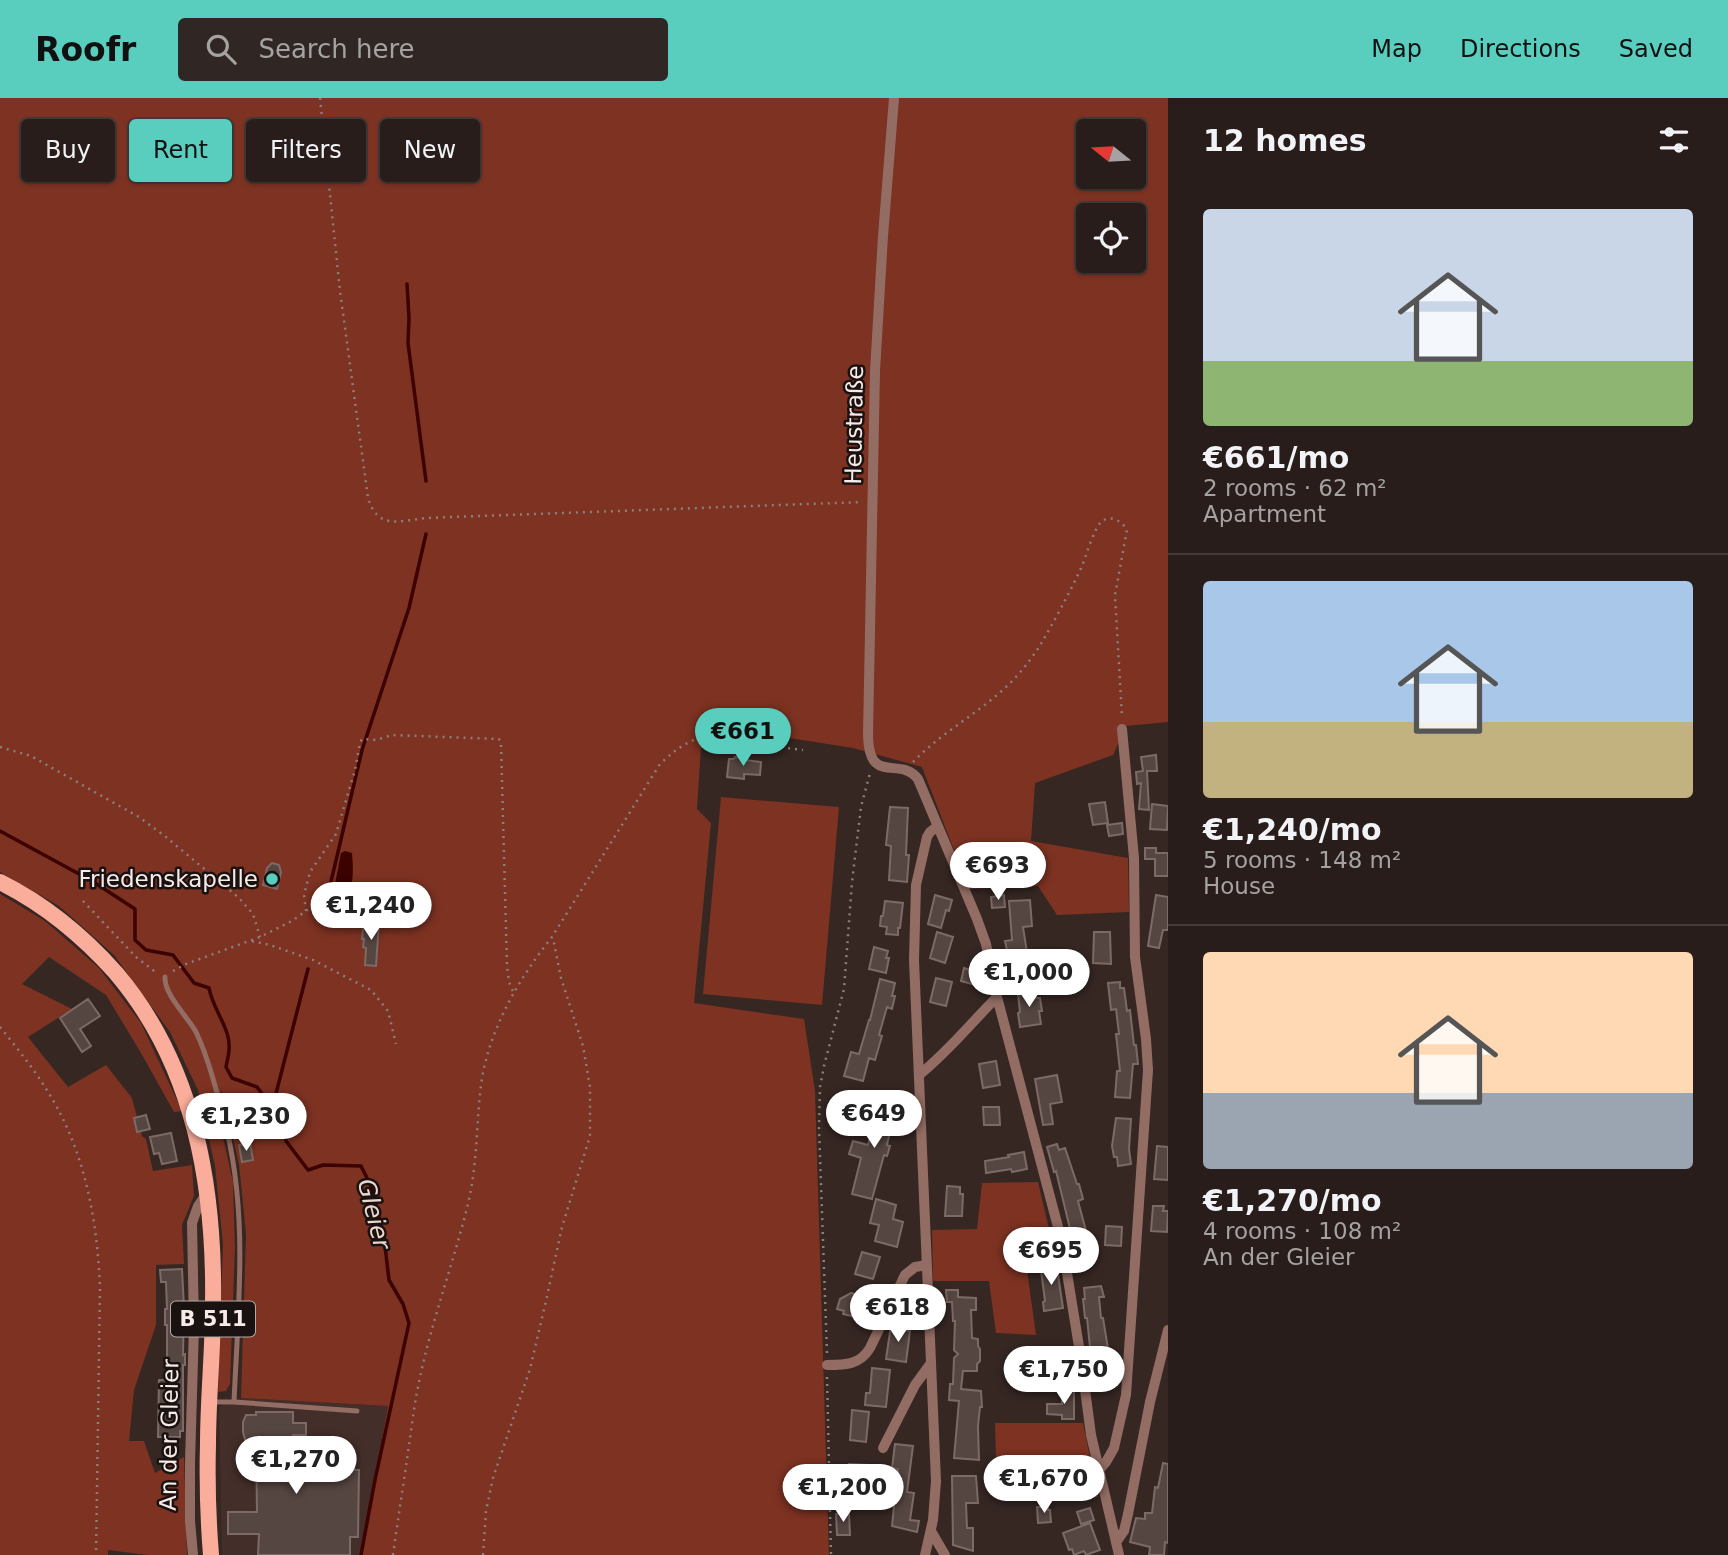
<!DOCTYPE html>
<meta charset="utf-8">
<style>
:root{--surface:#281d1a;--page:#302623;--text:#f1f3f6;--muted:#a5a2a2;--line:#443b39;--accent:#59cebf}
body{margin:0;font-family:"DejaVu Sans",sans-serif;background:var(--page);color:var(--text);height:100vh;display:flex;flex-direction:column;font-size:26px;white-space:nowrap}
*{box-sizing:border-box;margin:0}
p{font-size:23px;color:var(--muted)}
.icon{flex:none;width:38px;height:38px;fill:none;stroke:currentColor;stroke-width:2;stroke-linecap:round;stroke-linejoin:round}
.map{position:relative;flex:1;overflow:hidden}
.drawer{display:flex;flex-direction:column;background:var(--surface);width:560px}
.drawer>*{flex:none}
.top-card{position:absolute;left:21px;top:21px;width:665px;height:63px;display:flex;gap:14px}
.needle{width:46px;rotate:288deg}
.tools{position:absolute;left:1076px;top:21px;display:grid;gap:14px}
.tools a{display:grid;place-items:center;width:70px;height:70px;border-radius:7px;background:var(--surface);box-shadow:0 2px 5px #0004,0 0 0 2px var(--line);font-size:35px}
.price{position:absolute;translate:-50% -60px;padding:0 16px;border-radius:24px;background:#fff;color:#222;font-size:23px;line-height:46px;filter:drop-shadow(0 2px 4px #0008)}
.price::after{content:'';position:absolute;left:50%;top:42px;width:21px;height:16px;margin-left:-10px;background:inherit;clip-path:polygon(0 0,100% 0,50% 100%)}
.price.active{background:var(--accent);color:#111}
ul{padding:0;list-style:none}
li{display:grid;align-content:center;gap:14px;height:371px;padding:0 35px}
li+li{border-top:2px solid var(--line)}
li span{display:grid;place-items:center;height:217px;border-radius:7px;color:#555}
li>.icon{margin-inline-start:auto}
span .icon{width:126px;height:126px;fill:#fffc;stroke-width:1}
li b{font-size:30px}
h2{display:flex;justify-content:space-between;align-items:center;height:84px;padding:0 35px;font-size:30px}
.tag{padding:0 24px;border-radius:7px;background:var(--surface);box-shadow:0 2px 5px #0004,0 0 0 2px var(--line);font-size:24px;line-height:63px}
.tag.active{background:var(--accent);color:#111}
header{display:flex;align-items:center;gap:42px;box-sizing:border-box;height:98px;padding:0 35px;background:var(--accent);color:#111}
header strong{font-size:33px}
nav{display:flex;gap:38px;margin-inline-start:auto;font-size:24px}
.search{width:490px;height:63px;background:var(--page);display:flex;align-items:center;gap:18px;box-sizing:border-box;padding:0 24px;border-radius:7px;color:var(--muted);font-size:26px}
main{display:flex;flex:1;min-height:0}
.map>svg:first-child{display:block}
.built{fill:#442e29}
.green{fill:#7d3222;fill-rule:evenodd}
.water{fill:#3c0200}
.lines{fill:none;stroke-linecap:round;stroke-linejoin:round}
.stream{stroke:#3c0200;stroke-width:3.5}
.building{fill:#564642;stroke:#7c6a66;stroke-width:2}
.path{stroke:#8c7f7c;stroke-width:2.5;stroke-dasharray:2 5;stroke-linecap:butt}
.lane{stroke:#936d64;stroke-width:5}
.street{stroke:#936d64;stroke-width:10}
.primary{stroke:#fbad9b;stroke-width:16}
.poi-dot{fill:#59cebf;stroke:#191210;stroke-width:2.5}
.labels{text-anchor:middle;stroke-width:5;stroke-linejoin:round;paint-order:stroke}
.shield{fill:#191210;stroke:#b4aaa8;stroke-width:2}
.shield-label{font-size:21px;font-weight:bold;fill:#f6ebe9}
.street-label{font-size:23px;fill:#f6ebe9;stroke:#191210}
.poi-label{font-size:23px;fill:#f6ebe9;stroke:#191210;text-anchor:end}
.water-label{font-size:24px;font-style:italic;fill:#eed6d0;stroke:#191210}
</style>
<header>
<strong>Roofr</strong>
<div class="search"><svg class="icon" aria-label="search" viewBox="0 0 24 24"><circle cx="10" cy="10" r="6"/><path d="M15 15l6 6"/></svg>Search here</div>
<nav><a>Map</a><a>Directions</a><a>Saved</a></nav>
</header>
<main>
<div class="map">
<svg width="1168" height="1457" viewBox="0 0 1168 1457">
<rect width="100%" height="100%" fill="#362723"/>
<path class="built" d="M241,1300l147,8 -27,149h-139l-3,-148z"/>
<path class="green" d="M0,0h1168v624l-42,4 -13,29 -78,28 -4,58 97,17 1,54 -72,3 -19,-29 -69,3 -47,-122 -69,-19 -115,-18 -36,2 -5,77 14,14 -17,180 110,16 11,72 14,464h-468l27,-149 -147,-8 5,-164 -7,-70 -17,-73 -8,6 19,85 2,65 -5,137 -4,7 -8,1 5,-148 -8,-78 -17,-76 -28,-58 -56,-77 -55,-49 -59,-34zM1088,33h46v46h-46zM1088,117h46v46h-46z
M721,699l118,10 -17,198 -119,-11z
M0,796l45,27 54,47 42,55 41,88 -8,1 -33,-59 -35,-58 -57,-38 -27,27 50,25 -44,28 40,50 38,-22 26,33 10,38 4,3 7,32 39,-6 2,31 -12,29 2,39 -28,1v60l-22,65 -5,51h15l11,32 29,-16 3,98h-39l-40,-5v5h-108z
M1038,1084l16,68 -29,5 11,80 -40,-2 -7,-52h-56l-1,-51 45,-1 5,-46z
M995,1325h88l15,74 -101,-1z"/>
<path class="water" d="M345,753l7,2c1,13 3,32 -6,42h-6l-6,-3v-3l7,-36z"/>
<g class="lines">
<path class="stream" d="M407,186l2,34 -1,25 18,138
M0,733l92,50 43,28v31l11,10 27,5 21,28 15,5c3,19 20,39 20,57 1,7 -2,15 -3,22l6,11 25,9 26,35 3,19 22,29 15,-5 38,1 10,20 13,51 5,43 14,24 6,19 -34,157 -14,75
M330,788l32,-136 47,-142 17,-74
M272,1011l36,-140"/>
</g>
<path class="building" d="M1156,657l1,16h-10l2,39 -10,-1 2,-26 -4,1 -1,-12 7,-1 -2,-14z
M735,659l11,1v2l15,2 -1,13 -16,-1v5l-17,-2 2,-18h5z
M1105,704l3,21 -15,2 -4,-21z
M1152,706l16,2 -1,24 -17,-1z
M890,709l18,1 -2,47h3l-2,27 -18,-2 2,-34 -5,-1z
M1122,725l1,11 -14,2 -2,-11z
M1145,750h11v5h12v23h-13v-17h-10z
M272,765l7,2 2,7 -4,17 -14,-4 4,-17z
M935,797l17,5 -3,11 -3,-1 -5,18 -13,-4z
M1004,797l1,12 -13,1 -1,-11z
M1156,797l12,2v33h-5l-4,18 -11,-2z
M1030,802l2,26 -9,1 5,32 7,-1 2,11 -25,4 -7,-32 7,-1 -3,-39z
M885,803l18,2 -3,25h-2v7l-12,-1 1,-7 -7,-1 1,-10h2z
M364,822l15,2 -3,44 -11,-1 1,-17 -3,-1 1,-8h-2z
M937,834l16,5 -8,26 -15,-5z
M1094,834h16l1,32 -18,-1z
M874,849l14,4 -2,7h3l-3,15 -17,-4z
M964,870l12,4 -4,12 -11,-3z
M936,880l16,4 -6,24 -16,-4z
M880,881l15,4 -3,13h3l-3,13 -5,-2 -8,28 3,1 -7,24 -6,-2 -6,23 -19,-5 7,-24 8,2 10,-34h1z
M1120,884v6h4l3,23 3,-1 4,35h2l2,19h-5l-3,34 -15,-1 2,-26h3l-4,-37h3l-3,-25 -5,1 -3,-27z
M1035,893l1,7h4l2,13h-3l2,13 -21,3 -2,-14 2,-1 -2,-18z
M88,901l12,17 -20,13 11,17 -9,6 -22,-34z
M996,963l4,24 -17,3 -4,-24z
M1057,977l5,27 -12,2 3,20 -10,1 -8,-46z
M882,999l17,5 -11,38 -1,5 3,1 -3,10 -3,-1 -12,44 -20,-5 9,-36 -12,-4 4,-13 15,4z
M983,1009h16l1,18h-16z
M146,1017l4,14 -13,3 -3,-14z
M1116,1020l15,1 -2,30 2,15 -13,2 -1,-9h-3l-2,-11z
M171,1035l6,28 -15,3 -3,-11 -5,1 -4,-17z
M250,1045l3,17 -11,2 -3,-17z
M1057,1046l2,6 6,-2 12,36h2l4,15 -5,2 11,41 -11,3 -3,-9 -3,1 -16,-66 -2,1 -7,-25z
M1157,1048l11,1v33l-14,-1z
M1024,1054l3,17 -15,3 -1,-3 -25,4 -1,-12 24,-4 -1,-2z
M947,1088l13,1v7h3l-1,22h-17z
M876,1101l20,6 -3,14 10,3 -6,25 -22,-6 4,-16 -9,-2z
M1153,1108h11l-1,5h5l-1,21 -16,-1z
M1106,1128l16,1 -1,19 -16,-1z
M862,1154l18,5 -7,22 -18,-5z
M1053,1163l1,7h3l6,40 -19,3 -1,-9 2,-1 -5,-38z
M182,1171l2,39 -1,47 2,-1v11h-2v66h-3v6h-22l1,-57h7v-8h1v-47h-2v-16h2l-1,-27h-5l-1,-12z
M1101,1188l3,11h-5l2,21h2l6,37 -18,2 -4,-39h-2l-2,-19h2l-1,-11z
M946,1192h12v7l18,1v12h-5l1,28 6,1v7l2,3v12l-3,3v7h-14l-2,18 20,2 1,16h-2l-2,19 1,34 -25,-2 5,-57 -10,-1 1,-16h3l1,-26 4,-4 -4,-4 1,-29h-2l-1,-19h-5z
M851,1195l15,4 -6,21 -17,-4 1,-3 -7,-2 3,-10z
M891,1227l11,2v3l8,1 -4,31 -20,-3z
M1043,1249l18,2 -4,22 -17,-3z
M1116,1267l1,15 -12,1 -2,-14z
M872,1270l18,2 -4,37 -21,-2 1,-12h4z
M1062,1291h12v30h-12v-4l-15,-1v-10h15z
M852,1312l17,2 -3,30 -16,-2z
M256,1314h37v11h13v12h-13v34l66,1 -1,67h-8v18h-92l1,-21h-31v-22h29l-1,-69h-10l-3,-11v-10l3,-7h10z
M895,1346l18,2 -6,46 7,1 -4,27 9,1 -2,11 -25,-6 2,-20 -6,-1 2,-13h5l3,-23 -6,-1z
M1163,1365l5,1v79l-3,-1 -1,13h-15l1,-8 -20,-5 6,-24 9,1v-6h7l3,-26 3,1z
M849,1366l19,1 -3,34 -11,-1 1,-7h-11l1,-11h2z
M952,1378h24l2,27h-12l1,25h6v23l-20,-6z
M1037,1409h11v3h2l1,12 -13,1z
M1090,1410l4,12 -13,4 -4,-12z
M849,1415l1,22h-13l-1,-21z
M1090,1425l10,27 -14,5 -2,-4 -10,4 -2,-6 -3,1 -6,-17z"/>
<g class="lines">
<path class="path" d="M320,0l20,193 28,207c10,32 30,23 58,20l436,-16
M0,649l31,9 108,61 27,20 73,61 14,16 7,23
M913,664c25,-26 57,-44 84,-67 18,-15 33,-33 45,-53 14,-24 28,-50 40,-76 4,-10 12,-37 19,-44 9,-8 21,-1 26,8l-12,65 7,122
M83,803l53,56 22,17
M306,813l-2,-16 6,-23 26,-38 19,-64 5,-27 2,-4 14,1 16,-5 107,4 2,4 6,223 2,16 5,12
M252,843l18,4 43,15 58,30 17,21 8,33
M173,873l13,-7 74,-27 32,-16 25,-18 23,-1 22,6
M0,929c17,21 34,42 48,65 37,59 49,127 52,195l-4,268
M827,1255l-8,-225 1,-41 4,-21 20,-77 8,-107 9,-75 9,-34
M827,1279l4,178
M393,1457c5,-37 11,-73 16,-110 3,-19 5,-39 9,-58 12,-62 35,-122 50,-183 10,-42 8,-85 14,-126 9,-52 38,-101 70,-141l108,-173c20,-19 39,-32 67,-27 8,2 15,4 22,5 18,3 36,6 54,8
M483,1457l3,-44 7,-33 37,-109 16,-68 16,-74 28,-91v-49l-7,-41 -22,-68 -8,-40"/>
<path class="lane" d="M165,879c-1,18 23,40 31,55 12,25 21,60 28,87 25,93 14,189 10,283h-21
M234,1304l123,9"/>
<path class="street" d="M894,0l-11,138 -8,135 -7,364c1,52 32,20 50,44l59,140 9,25 11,53 65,245 19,117 10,76 28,120
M919,977c29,-23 52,-52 78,-78
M827,1267c18,0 33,0 43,-17l35,-73 10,-8 12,-2
M883,1350l32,-63 16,-22
M1100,1371l6,-7 8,-14 12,-53 22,-325 -2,-31 -11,-82 -1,-99 -12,-129
M931,1433l14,24
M1117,1443l7,-10 4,-17 22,-112 18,-72
M193,1457l-3,-34v-59l4,-136 -2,-103 6,-17 9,-13
M925,1457l8,-35 3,-39 -22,-521 2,-75 11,-48 3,-5 8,-6"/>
<path class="primary" d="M0,784c44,22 83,54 116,91 79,93 99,215 97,333 0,46 -5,92 -5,138 -1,37 0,74 3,111"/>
</g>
<circle class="poi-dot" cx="272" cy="781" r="7"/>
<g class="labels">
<rect class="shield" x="171" y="1203.5" width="84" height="35" rx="5"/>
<g class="shield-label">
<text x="213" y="1228">B 511</text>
</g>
<g class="street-label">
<text transform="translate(854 327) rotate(-89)" y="8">Heustraße</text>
<text transform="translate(169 1337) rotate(-89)" y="8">An der Gleier</text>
</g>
<g class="poi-label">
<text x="258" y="789">Friedenskapelle</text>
</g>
<g class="water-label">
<text transform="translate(374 1116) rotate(76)" y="8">Gleier</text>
</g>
</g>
</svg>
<div class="tools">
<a><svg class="needle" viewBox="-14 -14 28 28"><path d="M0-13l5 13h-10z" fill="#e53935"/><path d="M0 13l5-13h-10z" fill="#a5a2a2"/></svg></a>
<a><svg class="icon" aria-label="locate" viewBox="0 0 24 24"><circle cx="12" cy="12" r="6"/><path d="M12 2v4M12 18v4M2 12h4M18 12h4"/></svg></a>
</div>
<b class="price active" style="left:743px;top:670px">€661</b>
<b class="price" style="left:998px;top:804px">€693</b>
<b class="price" style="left:371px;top:844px">€1,240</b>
<b class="price" style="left:1029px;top:911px">€1,000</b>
<b class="price" style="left:874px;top:1052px">€649</b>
<b class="price" style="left:246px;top:1055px">€1,230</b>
<b class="price" style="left:1051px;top:1189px">€695</b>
<b class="price" style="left:898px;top:1246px">€618</b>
<b class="price" style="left:1064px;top:1308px">€1,750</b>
<b class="price" style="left:296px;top:1398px">€1,270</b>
<b class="price" style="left:1044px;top:1417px">€1,670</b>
<b class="price" style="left:843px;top:1426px">€1,200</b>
<div class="top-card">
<a class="tag">Buy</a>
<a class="tag active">Rent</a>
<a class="tag">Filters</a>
<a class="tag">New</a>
</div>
</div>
<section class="drawer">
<h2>12 homes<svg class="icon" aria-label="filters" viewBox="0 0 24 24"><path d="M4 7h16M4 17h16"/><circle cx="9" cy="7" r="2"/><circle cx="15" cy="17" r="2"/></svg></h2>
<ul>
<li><span style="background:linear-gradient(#c9d6e8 70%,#8fb573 0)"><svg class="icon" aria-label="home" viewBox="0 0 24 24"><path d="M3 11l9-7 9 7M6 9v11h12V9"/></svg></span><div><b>€661/mo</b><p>2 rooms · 62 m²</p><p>Apartment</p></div></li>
<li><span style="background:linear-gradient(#a9c7e8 65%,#c2b280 0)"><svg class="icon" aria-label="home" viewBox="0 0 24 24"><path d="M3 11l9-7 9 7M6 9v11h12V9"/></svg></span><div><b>€1,240/mo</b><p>5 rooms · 148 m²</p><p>House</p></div></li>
<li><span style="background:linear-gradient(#ffd9b3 65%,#9aa5b1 0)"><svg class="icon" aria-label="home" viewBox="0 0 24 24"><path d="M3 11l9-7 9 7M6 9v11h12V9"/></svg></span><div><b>€1,270/mo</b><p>4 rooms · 108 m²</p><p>An der Gleier</p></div></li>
</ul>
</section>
</main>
